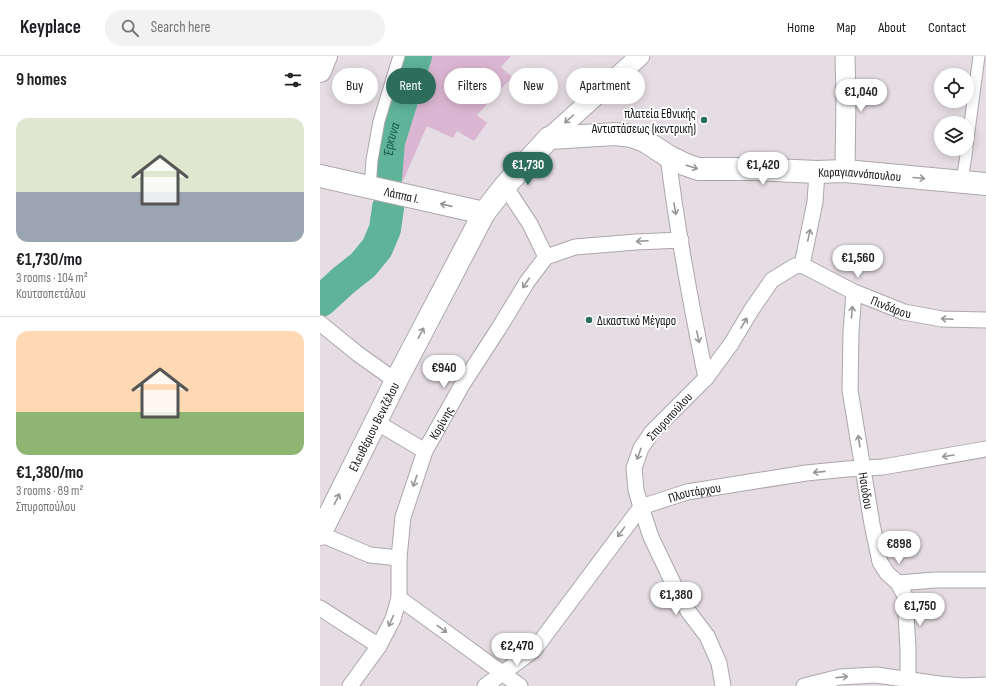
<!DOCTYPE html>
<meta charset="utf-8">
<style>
:root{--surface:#fff;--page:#f2f2f2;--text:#202124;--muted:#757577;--line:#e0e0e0;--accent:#2d6d5b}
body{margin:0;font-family:"Sofia Sans Condensed",sans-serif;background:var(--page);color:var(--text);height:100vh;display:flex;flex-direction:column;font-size:15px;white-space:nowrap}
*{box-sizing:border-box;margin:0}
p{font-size:13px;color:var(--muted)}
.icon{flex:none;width:22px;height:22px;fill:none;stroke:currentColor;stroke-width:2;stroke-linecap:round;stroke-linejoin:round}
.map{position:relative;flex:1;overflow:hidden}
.details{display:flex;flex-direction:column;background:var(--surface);width:320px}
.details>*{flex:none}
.hud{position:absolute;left:12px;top:12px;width:380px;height:36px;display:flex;gap:8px}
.controls{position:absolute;left:614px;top:12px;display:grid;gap:8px}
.controls a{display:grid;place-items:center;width:40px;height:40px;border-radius:50%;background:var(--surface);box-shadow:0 2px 10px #0003;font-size:20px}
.price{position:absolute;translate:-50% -34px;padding:0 9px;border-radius:14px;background:#fff;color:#222;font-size:13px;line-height:26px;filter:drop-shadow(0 1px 2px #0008)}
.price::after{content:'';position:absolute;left:50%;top:24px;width:12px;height:9px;margin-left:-6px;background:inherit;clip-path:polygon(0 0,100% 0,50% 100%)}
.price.active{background:var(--accent);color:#fff}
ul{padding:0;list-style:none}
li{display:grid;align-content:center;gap:8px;height:212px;padding:0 16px}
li+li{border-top:1px solid var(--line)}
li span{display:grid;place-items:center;height:124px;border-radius:12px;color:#555}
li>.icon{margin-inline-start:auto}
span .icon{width:72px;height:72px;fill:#fffc;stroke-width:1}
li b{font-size:17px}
h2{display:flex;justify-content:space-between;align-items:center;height:48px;padding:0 16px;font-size:17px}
.tag{padding:0 14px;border-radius:18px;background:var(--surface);box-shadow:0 2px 10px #0003;font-size:14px;line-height:36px}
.tag.active{background:var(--accent);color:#fff}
header{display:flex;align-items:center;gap:24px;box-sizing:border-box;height:56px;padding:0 20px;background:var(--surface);border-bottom:1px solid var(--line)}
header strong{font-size:19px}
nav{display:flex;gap:22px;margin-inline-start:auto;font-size:14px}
.search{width:280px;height:36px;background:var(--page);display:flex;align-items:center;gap:10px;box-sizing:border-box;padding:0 14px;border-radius:22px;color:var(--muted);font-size:15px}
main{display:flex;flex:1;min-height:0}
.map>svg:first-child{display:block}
.green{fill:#dbb6d2}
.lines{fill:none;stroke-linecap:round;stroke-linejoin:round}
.river{stroke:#5eb399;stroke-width:32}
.pedestrian-casing{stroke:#ada6ab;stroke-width:13}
.minor-casing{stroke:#ada6ab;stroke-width:17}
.tertiary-casing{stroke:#ada6ab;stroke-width:21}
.secondary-casing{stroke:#ada6ab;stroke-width:24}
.pedestrian{stroke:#fff;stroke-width:11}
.minor{stroke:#fff;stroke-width:15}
.tertiary{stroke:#fff;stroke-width:19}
.secondary{stroke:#fff;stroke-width:22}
.oneway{stroke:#979596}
.poi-dot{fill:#2d6d5b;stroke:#fff;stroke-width:1.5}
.labels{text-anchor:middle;stroke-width:4;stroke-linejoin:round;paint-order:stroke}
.poi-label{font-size:13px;fill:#171416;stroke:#fff;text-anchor:end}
.street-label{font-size:13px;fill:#171416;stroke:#fff}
.water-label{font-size:14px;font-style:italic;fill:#145a48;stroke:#fff}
</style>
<header>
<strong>Keyplace</strong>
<div class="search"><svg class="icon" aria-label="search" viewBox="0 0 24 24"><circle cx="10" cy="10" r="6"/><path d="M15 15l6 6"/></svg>Search here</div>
<nav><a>Home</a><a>Map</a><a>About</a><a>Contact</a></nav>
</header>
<main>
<section class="details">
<h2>9 homes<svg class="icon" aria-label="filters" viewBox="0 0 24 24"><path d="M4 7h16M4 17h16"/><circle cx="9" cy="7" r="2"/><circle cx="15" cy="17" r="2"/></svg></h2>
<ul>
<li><span style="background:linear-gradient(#dfe7d0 60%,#9aa5b1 0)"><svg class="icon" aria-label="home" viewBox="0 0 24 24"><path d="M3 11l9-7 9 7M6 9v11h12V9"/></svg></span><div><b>€1,730/mo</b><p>3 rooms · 104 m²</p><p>Κουτσοπετάλου</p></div></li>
<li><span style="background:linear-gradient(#ffd9b3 65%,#8fb573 0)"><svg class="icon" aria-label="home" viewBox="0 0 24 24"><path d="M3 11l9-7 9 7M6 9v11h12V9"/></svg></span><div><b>€1,380/mo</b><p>3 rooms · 89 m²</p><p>Σπυροπούλου</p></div></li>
</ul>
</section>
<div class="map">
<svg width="666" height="630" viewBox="0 0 666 630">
<rect width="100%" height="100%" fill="#e5dde3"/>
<path class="green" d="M101,0h90l-10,11 11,10 -35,38 10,8 -13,18 -17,-10 -4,7 -26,-12 -24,55 -9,-3c4,-41 15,-83 27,-122z"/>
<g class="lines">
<g class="river">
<path id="s1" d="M66,123l3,-37 27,-86"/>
<path d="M1,245l23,-21 19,-15 14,-17 8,-19 3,-21"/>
</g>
<g class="pedestrian-casing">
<path id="pedestrian" d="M647,90l12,-90
M642,125l5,-32
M50,132l2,-28 7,-39 20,-65"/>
</g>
<g class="minor-casing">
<g id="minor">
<path d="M348,100c9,75 23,149 38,222l-54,54 -11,16 -7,20 2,22 5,17 10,30 22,46 15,28 19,25 12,27 4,23"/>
<path id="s2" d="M497,116l-2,30 -13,63 52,27 50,20 38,7 44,1"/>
<path d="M185,130l25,38 16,33"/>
<path id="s3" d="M534,236l-3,40 -1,58 22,134 8,38 7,11 11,10 7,13 3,53v30"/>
<path d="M0,267l38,31 38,27"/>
<path d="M386,322l25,-34 21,-35 20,-29 23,-14 7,-1"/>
<path d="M56,366l49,29"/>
<path d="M0,478l50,21 29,3"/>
<path d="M578,527l37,-3h51"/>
<path d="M79,542l121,88"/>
<path d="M0,552l59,38"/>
<path id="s4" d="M30,630l29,-40 14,-27 6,-21v-40l4,-41 22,-66 37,-66 37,-57 28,-46 19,-25 29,-10 61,-5 45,-2"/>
<path id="s5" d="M165,630l49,-36 107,-143 46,-15 119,-19 41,-4 36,-2 103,-18"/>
<path d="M484,630l36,-9 36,-2 63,9 25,2 22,-1"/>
</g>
</g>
<g class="tertiary-casing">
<path id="tertiary" d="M525,0l1,40 -1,75
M229,82l91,-82"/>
</g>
<g class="secondary-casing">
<g id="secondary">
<path d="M0,15l6,-15"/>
<path id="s6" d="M0,120l164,37"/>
<path id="s7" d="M0,478l76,-153 88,-168 21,-27 44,-48 67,-4 15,2 14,5 23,15 16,8 14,5h55l64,3 28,-1 141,13"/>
</g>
</g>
<use href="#pedestrian" class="pedestrian"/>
<use href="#minor" class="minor"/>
<use href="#tertiary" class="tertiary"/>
<use href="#secondary" class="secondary"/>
</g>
<defs><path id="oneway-shaft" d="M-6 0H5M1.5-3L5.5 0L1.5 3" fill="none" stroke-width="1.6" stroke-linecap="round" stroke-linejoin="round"/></defs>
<g class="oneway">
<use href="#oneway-shaft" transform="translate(249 63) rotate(138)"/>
<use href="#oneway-shaft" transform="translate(372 111) rotate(18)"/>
<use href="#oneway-shaft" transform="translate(599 122) rotate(5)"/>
<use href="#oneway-shaft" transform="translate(126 149) rotate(-167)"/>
<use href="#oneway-shaft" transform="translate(355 153) rotate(79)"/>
<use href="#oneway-shaft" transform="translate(489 179) rotate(-78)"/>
<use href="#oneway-shaft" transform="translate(322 185) rotate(177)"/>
<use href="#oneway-shaft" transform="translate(206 227) rotate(124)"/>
<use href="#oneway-shaft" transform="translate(532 256) rotate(-85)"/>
<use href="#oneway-shaft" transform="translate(627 263) rotate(-177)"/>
<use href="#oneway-shaft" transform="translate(424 267) rotate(-59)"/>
<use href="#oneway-shaft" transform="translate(101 277) rotate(-62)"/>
<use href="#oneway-shaft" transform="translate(378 281) rotate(78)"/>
<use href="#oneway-shaft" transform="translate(539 385) rotate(-99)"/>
<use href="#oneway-shaft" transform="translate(319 398) rotate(109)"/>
<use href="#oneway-shaft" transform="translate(628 400) rotate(171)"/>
<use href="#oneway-shaft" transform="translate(499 416) rotate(174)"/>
<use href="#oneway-shaft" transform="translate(95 425) rotate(109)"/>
<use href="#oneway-shaft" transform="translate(17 443) rotate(-64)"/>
<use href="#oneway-shaft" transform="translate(301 476) rotate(126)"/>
<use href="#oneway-shaft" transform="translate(71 565) rotate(114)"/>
<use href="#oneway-shaft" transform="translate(122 573) rotate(36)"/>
<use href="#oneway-shaft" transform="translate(522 621) rotate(-7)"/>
</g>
<g class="poi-dot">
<circle cx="384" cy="64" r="4"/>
<circle cx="269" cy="264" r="4"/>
</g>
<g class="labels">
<g class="poi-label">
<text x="376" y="62">πλατεία Εθνικής<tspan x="376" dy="15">Αντιστάσεως (κεντρική)</tspan></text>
<text x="277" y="269" text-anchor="start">Δικαστικό Μέγαρο</text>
</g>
<g class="street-label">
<text dy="5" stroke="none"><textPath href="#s7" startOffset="779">Καραγιαννόπουλου</textPath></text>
<text dy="5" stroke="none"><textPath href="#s6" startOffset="84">Λάππα Ι.</textPath></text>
<text dy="5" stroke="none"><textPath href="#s2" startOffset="193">Πινδάρου</textPath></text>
<text transform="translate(349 360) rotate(-47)" y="5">Σπυροπούλου</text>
<text dy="5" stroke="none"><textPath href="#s4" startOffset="285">Κορίνης</textPath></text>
<text dy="5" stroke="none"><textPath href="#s7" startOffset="120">Ελευθέριου Βενιζέλου</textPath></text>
<text dy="5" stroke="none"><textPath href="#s3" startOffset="200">Ησιόδου</textPath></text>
<text dy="5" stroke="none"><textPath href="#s5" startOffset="295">Πλουτάρχου</textPath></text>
</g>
<g class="water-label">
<text dy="5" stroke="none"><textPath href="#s1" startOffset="40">Έρκυνα</textPath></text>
</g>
</g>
</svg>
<div class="controls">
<a><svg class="icon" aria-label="locate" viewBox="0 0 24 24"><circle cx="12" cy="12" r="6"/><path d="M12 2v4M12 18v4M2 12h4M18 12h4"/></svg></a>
<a><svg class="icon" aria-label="layers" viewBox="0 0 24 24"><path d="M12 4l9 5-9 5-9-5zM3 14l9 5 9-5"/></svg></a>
</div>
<b class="price" style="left:541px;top:57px">€1,040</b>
<b class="price active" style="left:208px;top:130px">€1,730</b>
<b class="price" style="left:443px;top:130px">€1,420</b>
<b class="price" style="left:538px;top:223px">€1,560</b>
<b class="price" style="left:124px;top:333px">€940</b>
<b class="price" style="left:579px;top:509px">€898</b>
<b class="price" style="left:356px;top:560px">€1,380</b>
<b class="price" style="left:600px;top:571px">€1,750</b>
<b class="price" style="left:197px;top:611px">€2,470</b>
<div class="hud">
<a class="tag">Buy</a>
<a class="tag active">Rent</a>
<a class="tag">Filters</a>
<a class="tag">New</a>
<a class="tag">Apartment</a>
</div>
</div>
</main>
